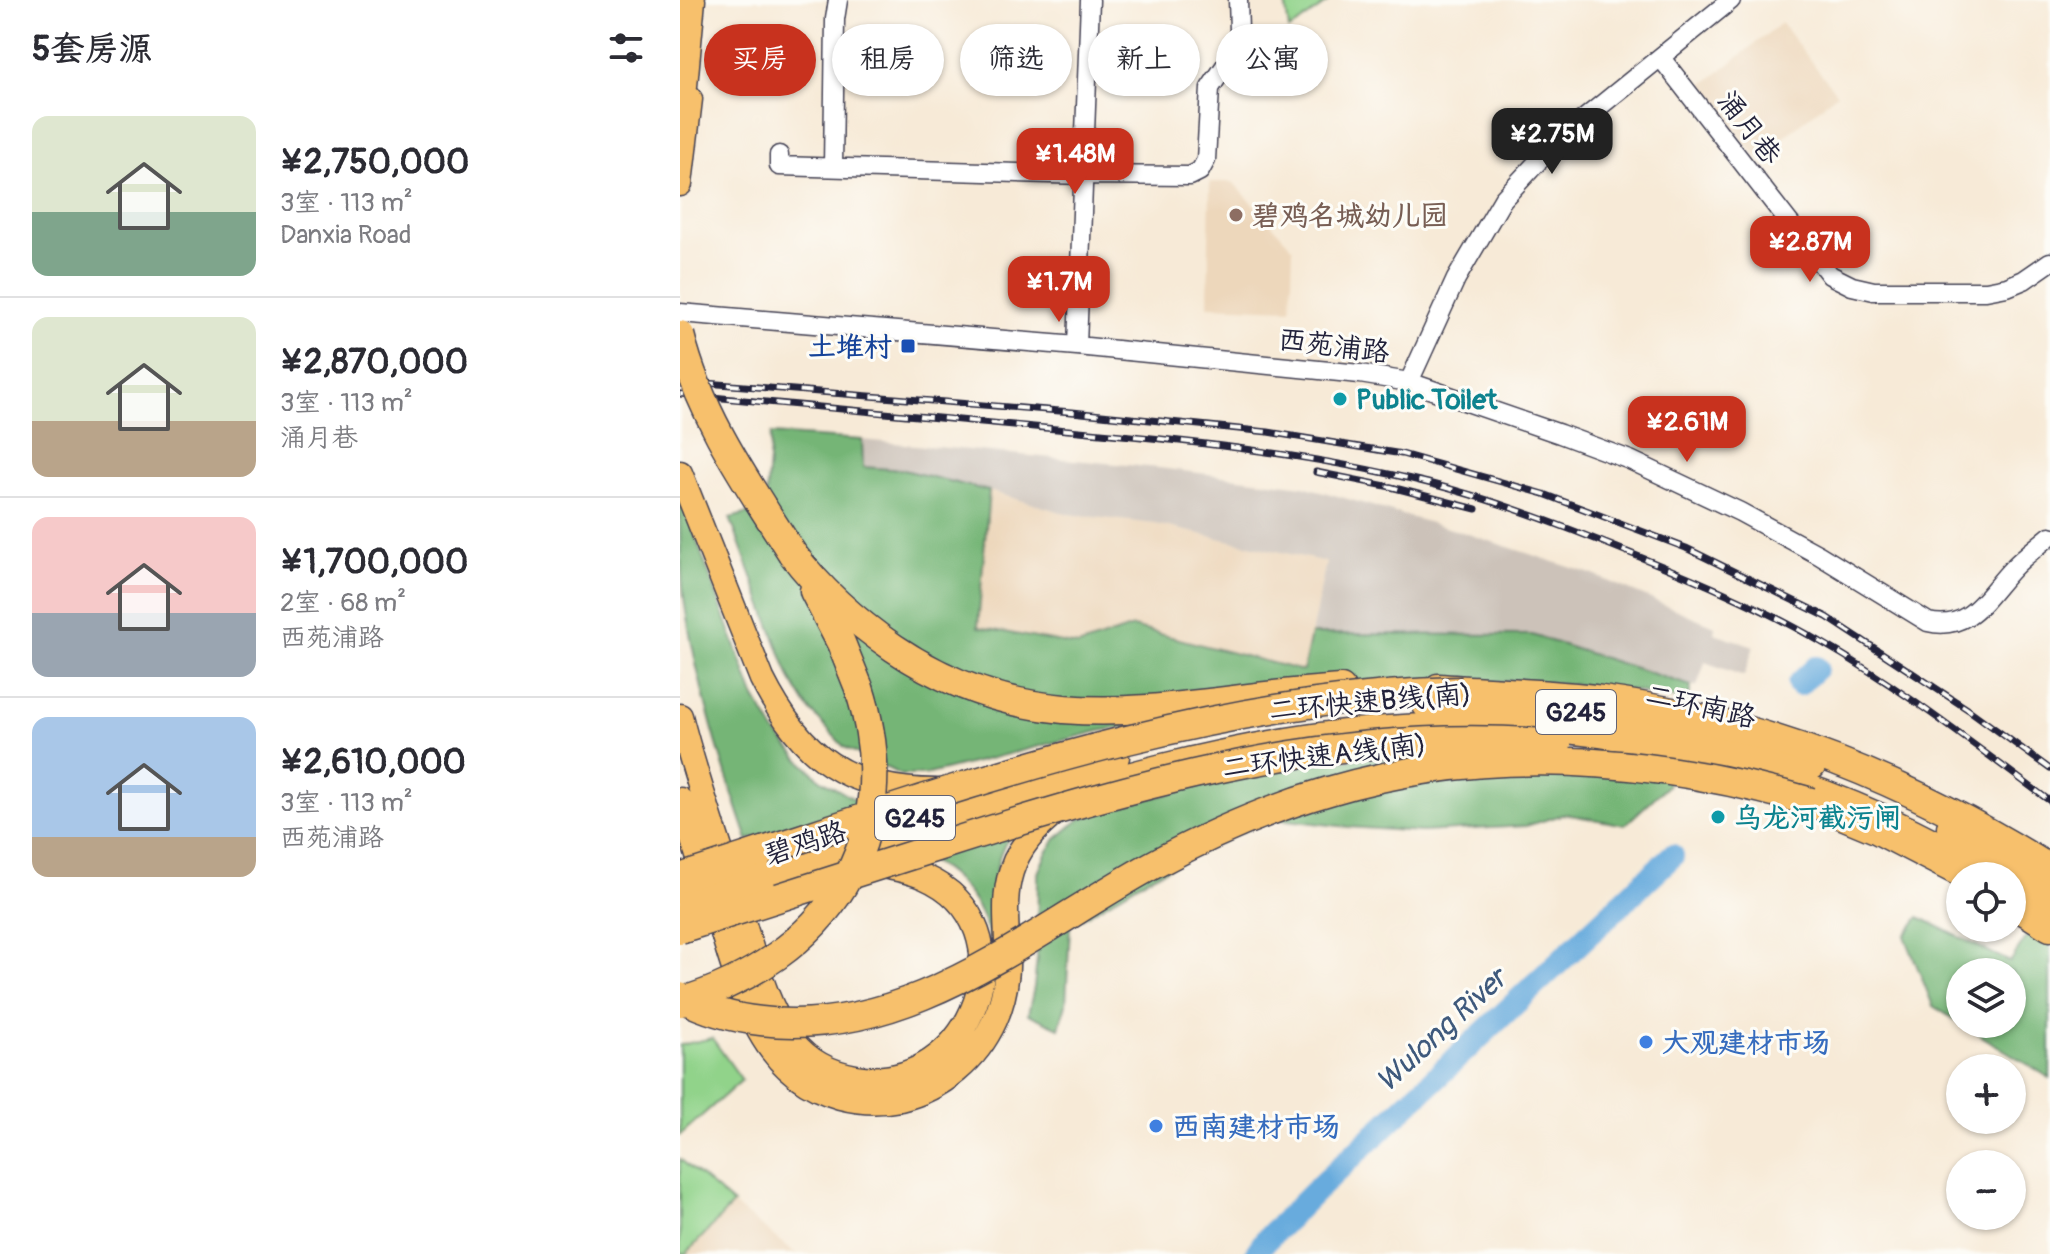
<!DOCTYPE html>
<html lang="zh">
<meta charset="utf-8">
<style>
:root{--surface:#fff;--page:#f7f7f7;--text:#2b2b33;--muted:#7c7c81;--line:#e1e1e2;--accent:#c8321e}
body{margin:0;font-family:Pangolin,"LXGW WenKai TC",sans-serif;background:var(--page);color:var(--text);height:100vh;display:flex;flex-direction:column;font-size:30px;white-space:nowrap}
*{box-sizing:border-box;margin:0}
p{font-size:26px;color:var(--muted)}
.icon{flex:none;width:44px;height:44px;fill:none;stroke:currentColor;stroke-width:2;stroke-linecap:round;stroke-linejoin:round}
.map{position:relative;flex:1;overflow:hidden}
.sheet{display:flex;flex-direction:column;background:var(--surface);width:680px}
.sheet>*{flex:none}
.top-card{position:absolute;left:24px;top:24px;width:760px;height:72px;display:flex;gap:16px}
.buttons{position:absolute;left:1266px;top:862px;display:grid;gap:16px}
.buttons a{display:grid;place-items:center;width:80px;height:80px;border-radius:50%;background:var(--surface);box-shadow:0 2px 6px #0004;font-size:40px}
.price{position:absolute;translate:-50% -68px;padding:0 18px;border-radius:16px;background:var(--accent);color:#fff;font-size:26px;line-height:52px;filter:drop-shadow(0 2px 4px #0008)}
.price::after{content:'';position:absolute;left:50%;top:48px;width:24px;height:18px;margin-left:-12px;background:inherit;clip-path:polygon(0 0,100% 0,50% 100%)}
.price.active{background:#222;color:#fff}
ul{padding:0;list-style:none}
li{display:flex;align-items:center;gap:24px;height:200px;padding:0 32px}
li+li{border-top:2px solid var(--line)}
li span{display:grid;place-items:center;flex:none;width:224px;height:160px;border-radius:16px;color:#555}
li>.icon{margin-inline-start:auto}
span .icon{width:96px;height:96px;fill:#fffc;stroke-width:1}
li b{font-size:34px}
h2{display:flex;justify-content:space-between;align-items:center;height:96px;padding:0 32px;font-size:34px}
.pill{padding:0 28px;border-radius:36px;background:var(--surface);box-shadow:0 2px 6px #0004;font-size:28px;line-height:72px}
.pill.active{background:var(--accent);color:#fff}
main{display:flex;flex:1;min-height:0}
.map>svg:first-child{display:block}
.built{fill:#edd7bb}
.industrial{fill:#ccc2b9}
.green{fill:#91d38a;stroke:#5a7a62;stroke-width:2}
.forest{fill:#74b576;stroke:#4b6c58;stroke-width:2}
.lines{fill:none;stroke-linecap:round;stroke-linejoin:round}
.river{stroke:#68abdd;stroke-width:24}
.minor-casing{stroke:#424052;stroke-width:21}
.major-casing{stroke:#424052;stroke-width:27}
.highway-casing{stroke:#424052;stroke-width:31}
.minor{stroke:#fff;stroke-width:18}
.major{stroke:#f7c06c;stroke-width:24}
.highway{stroke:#f7c06c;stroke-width:28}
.rail-casing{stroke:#22223b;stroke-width:7}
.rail{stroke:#fdfcf7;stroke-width:4;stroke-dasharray:12;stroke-linecap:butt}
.major-bridge-casing{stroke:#424052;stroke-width:27;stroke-linecap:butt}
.highway-bridge-casing{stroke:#424052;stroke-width:31;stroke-linecap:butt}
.major-bridge{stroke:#f7c06c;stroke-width:24}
.highway-bridge{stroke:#f7c06c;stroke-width:28}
.education-dot{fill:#8d6e63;stroke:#fdfcf7;stroke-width:3}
.transit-dot{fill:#1a4fb4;stroke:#fdfcf7;stroke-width:3}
.culture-dot{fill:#0f9aa8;stroke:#fdfcf7;stroke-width:3}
.shop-dot{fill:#3f7fe0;stroke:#fdfcf7;stroke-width:3}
.labels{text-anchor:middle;stroke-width:6;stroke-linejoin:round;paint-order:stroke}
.shield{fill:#fdfcf7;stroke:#646373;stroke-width:2}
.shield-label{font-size:26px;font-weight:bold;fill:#22223b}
.street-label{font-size:28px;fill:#22223b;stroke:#fdfcf7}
.education-label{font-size:28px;font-weight:bold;fill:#785e54;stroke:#fdfcf7;text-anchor:start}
.transit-label{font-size:28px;font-weight:bold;fill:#164399;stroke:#fdfcf7;text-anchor:end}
.culture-label{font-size:28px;font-weight:bold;fill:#0d838f;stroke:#fdfcf7;text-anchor:start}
.shop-label{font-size:28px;font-weight:bold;fill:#366cbe;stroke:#fdfcf7;text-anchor:start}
.water-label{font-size:30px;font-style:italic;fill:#3e597c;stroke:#fdfcf7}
</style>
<main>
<section class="sheet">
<h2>5套房源<svg class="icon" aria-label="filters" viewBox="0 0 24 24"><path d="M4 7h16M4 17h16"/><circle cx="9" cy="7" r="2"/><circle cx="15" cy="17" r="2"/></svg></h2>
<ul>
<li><span style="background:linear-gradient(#dfe7d0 60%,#7fa58c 0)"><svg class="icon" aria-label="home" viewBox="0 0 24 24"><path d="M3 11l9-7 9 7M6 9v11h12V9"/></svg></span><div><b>¥2,750,000</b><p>3室 · 113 m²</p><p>Danxia Road</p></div></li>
<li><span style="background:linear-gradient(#dfe7d0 65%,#b9a48a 0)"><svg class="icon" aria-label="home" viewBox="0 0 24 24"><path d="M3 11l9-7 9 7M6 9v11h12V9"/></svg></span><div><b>¥2,870,000</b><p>3室 · 113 m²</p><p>涌月巷</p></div></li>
<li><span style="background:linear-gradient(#f6c9c9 60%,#9aa5b1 0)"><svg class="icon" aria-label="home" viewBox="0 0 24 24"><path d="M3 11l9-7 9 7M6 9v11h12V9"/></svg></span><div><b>¥1,700,000</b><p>2室 · 68 m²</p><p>西苑浦路</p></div></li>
<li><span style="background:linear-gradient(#a9c7e8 75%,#b9a48a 0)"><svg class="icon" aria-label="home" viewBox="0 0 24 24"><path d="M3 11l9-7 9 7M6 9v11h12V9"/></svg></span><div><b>¥2,610,000</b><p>3室 · 113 m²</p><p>西苑浦路</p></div></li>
</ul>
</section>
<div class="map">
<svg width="1370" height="1254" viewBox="0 0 1370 1254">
<rect width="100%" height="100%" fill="#fdfcf7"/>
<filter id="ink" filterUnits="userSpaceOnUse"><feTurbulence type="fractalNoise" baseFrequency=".0125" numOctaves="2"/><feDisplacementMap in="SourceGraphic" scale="16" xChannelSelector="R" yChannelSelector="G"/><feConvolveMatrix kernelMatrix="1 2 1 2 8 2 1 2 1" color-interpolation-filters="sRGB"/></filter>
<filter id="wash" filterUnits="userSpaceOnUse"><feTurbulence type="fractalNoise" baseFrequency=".006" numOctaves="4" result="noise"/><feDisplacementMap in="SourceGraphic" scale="32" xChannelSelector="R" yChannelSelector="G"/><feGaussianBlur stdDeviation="1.8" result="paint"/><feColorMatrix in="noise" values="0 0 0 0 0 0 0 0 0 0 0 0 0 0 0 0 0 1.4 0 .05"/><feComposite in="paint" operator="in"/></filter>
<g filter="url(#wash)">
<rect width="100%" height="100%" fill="#f7ead7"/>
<path class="built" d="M1101,23l56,71 -80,64 -57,-71z
M530,182h23l60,66 -2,61 -83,-3z
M309,491l79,23 87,10 171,38 -23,109 -170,-44 -55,19 -100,-19z
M53,1204l63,50h-110z"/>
<path class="industrial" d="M182,440l297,28 144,18 162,47 126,41 124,52 -1,7 40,13 -10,30 -39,-14 -8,24h-6l-159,-51 -221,-1 15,-72 -171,-38 -87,-10 -79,-23 -85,-21 -41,-3z"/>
<path class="green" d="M605,0h46l-42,30z
M32,1038l30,42 -62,55v-90z
M0,1159l53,45 -47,50h-6z"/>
<path class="forest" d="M91,434l91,6 1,27 41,3 85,21 -11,136 100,19 55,-19 170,44 8,-37 221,1 159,51 -3,14 -72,-12 -94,-8 -205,12 -217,39 -175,44h-24l-57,-28 -36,-39 -18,-30 -60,-160 35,-9z
M0,495l74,201 21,36 24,27 21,20 44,26 -116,35c-26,-75 -49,-149 -62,-228 -6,-38 -6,-78 -6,-117z
M799,751l190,28 -2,7 -42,39 -60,-11 -39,12 -104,6 -74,-5 -78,-9 -124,61 -76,47 -4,78 -7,24 -31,-14 6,-27 3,-29 1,-85 8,-19 10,-15 24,-20 67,-20 100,-24 77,-13 83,-8z
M334,830c-3,5 -8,11 -10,16 -16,33 -9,75 -8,110h-3c-6,-45 -29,-78 -70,-99z
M1239,917l91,45 20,-30 20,13v133l-88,-54h50v-52h-52v51l-27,-17 -28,-70z"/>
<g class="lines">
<path class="river" d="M1119,684l17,-16
M576,1254l9,-13 49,-49 358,-336"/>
</g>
</g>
<g filter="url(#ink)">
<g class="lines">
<g class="minor-casing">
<path id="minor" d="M981,58l169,217 22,11 22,5h112l21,-4 17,-7 26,-18
M99,155v11l305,9 106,1 10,-5 6,-11 4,-72 28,-41 1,-17 -1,-30
M153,167l2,-148 3,-19
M0,313l397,33 283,28 49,8 151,52 70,26 110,52 79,43 109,67c42,10 59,-27 84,-53 11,-12 25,-22 38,-33
M397,346l13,-346
M729,382l47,-103 47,-80 55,-59 173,-140"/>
</g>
<g class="major-casing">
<path id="major" d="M0,184l10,-85
M0,473l82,206c39,78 86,112 175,112
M745,706c132,-3 263,16 388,61
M0,716c16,63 38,124 57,186 14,43 28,106 56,140 16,20 39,31 63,35 116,19 180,-151 68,-200 -15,-7 -31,-9 -47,-12
M0,800c14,42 27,85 41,127 22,70 39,148 119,170 19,5 40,6 60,2 42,-10 77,-39 95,-79 36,-81 -28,-141 64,-210
M1269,827l101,60
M78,868l241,-76 118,-35
M1332,886l38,24
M83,887c68,-22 135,-43 203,-64 127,-40 255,-78 388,-92 224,-24 449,29 642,145"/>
</g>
<g class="highway-casing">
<path id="highway" d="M0,118l11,-118
M112,553c28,37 64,69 102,95 151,102 282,51 447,41
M134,591l27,52 18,45
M758,688c55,4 110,5 164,12 164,22 309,82 448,169
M1131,802l65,27 91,47
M1332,903l38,24"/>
</g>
<use href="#minor" class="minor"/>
<use href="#major" class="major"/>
<use href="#highway" class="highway"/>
<g class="rail-casing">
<path id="rail" d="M0,381l392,31 196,20 134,22 142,40 142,54 141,69 142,93 81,59
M0,394c121,12 243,22 365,34 128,11 258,24 383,55 64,16 127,40 187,64 70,28 141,57 206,95 81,46 154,104 229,159
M636,472l75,15 85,22"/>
</g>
<use href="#rail" class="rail"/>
<g class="major-bridge-casing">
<path id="major-bridge" d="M1,893l77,-25
M6,912l77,-25"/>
</g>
<g class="highway-bridge-casing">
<path id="highway-bridge" d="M0,335c20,81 68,149 112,218
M0,878c255,-81 511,-181 782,-187
M0,929c87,-28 173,-55 260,-83 204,-65 400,-121 617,-102
M0,997c25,13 53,21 81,24 148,18 268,-88 390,-155 57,-31 116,-57 178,-75 159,-47 325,-34 482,11
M0,1002c147,-44 228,-162 179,-314"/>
</g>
<use href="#major-bridge" class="major-bridge"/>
<use href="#highway-bridge" class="highway-bridge"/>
</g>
</g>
<circle class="education-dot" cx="556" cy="215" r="8"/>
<rect class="transit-dot" x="220" y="338" width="16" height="16" rx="4"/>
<g class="culture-dot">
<circle cx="660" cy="399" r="8"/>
<circle cx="1038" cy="817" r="8"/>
</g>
<g class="shop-dot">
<circle cx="966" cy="1042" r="8"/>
<circle cx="476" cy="1126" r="8"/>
</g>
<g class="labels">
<g class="shield">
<rect x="856" y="690" width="80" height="44" rx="6"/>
<rect x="195" y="796" width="80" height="44" rx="6"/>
</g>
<g class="shield-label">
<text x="896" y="721">G245</text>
<text x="235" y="827">G245</text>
</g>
<g class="street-label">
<text transform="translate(1070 127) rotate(52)" y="10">涌月巷</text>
<text transform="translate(654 345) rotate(7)" y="10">西苑浦路</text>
<text transform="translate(690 701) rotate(-5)" y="10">二环快速B线(南)</text>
<text transform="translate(1021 705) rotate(13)" y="10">二环南路</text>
<text transform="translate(644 755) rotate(-7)" y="10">二环快速A线(南)</text>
<text transform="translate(125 842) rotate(-18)" y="10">碧鸡路</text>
</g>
<g class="education-label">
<text x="572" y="225">碧鸡名城幼儿园</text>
</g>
<g class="transit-label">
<text x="212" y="356">土堆村</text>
</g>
<g class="culture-label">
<text x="676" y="409">Public Toilet</text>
<text x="1054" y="827">乌龙河截污闸</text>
</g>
<g class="shop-label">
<text x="982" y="1052">大观建材市场</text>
<text x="492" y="1136">西南建材市场</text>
</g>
<g class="water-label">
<text transform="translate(761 1030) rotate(-43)" y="10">Wulong River</text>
</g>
</g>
</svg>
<div class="buttons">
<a><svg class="icon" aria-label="locate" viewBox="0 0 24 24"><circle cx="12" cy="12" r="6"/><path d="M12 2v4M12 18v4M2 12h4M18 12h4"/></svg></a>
<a><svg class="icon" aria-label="layers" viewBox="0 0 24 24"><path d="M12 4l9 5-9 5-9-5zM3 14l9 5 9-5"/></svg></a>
<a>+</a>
<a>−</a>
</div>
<b class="price active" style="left:872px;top:176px">¥2.75M</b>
<b class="price" style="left:395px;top:196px">¥1.48M</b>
<b class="price" style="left:1130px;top:284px">¥2.87M</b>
<b class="price" style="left:379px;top:324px">¥1.7M</b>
<b class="price" style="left:1007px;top:464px">¥2.61M</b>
<div class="top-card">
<a class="pill active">买房</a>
<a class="pill">租房</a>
<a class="pill">筛选</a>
<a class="pill">新上</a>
<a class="pill">公寓</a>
</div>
</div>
</main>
